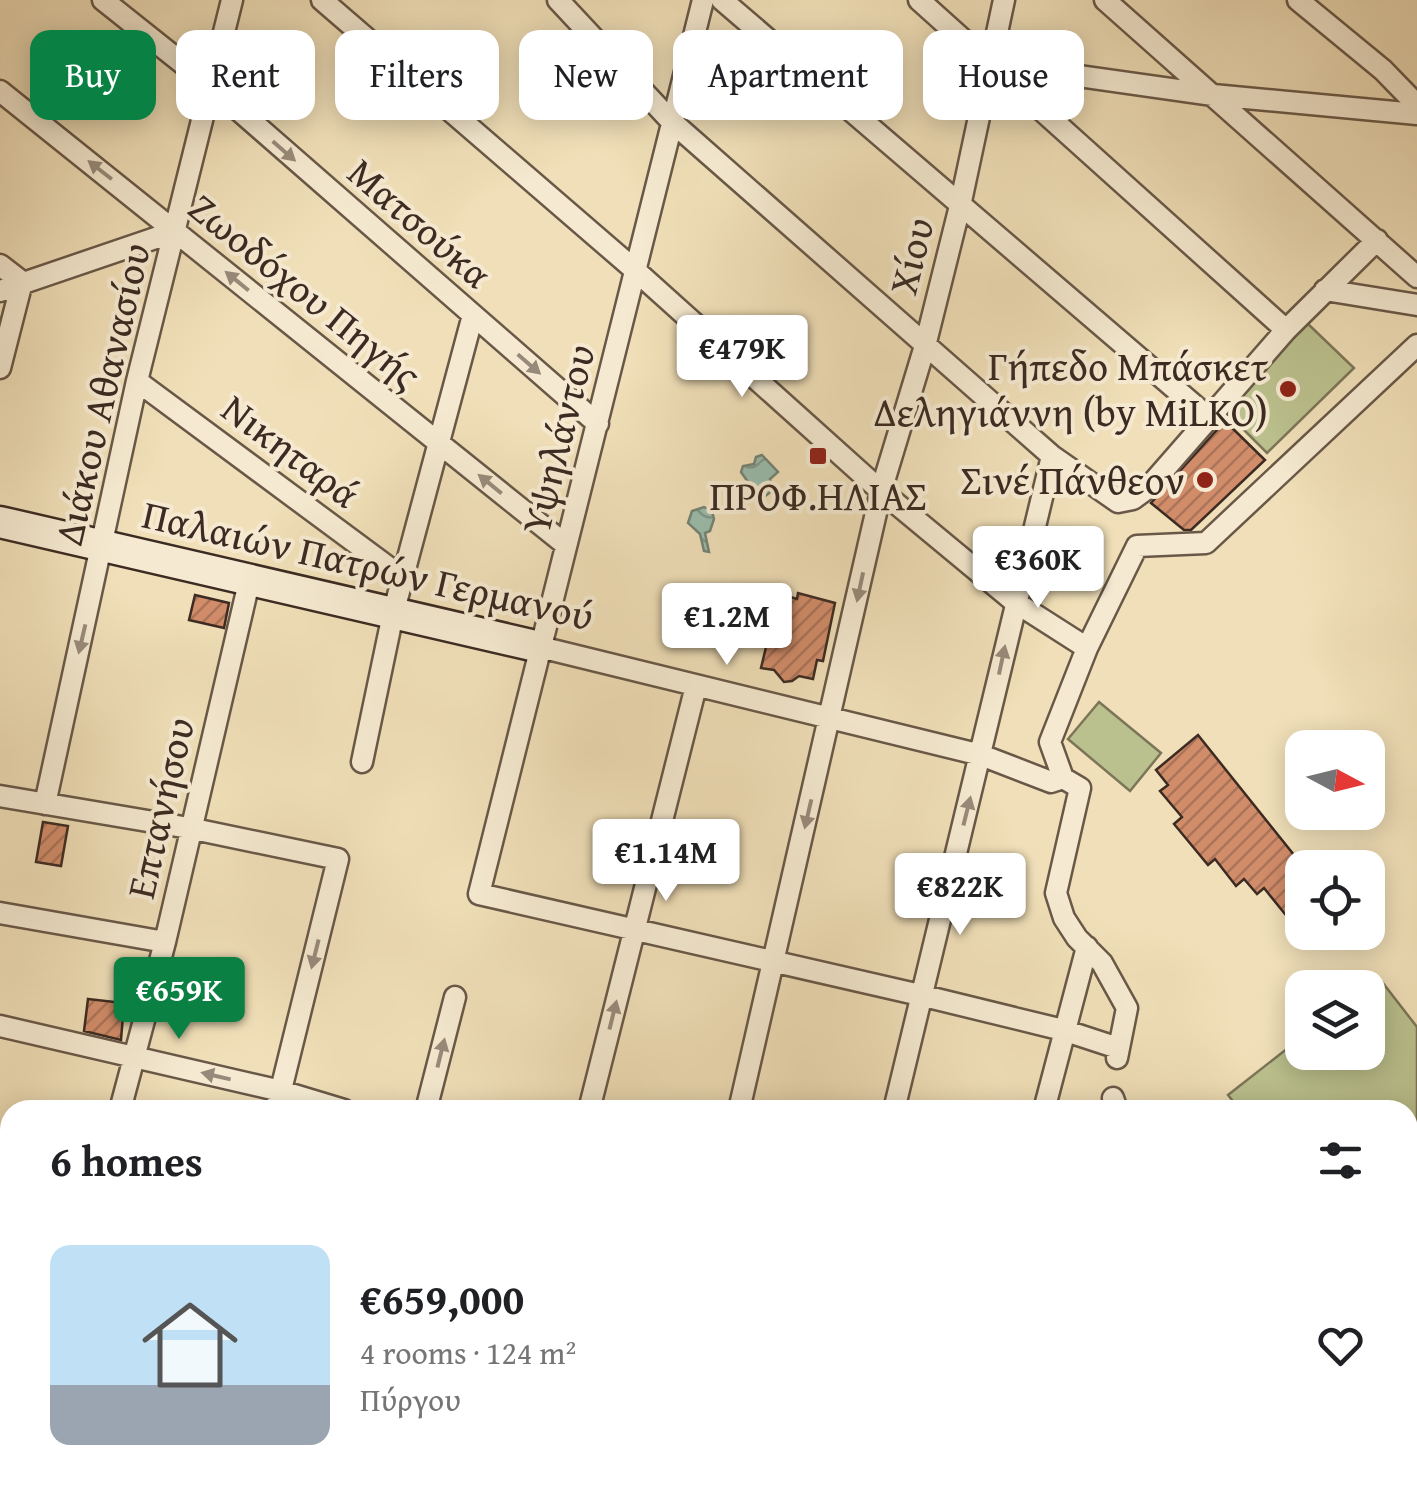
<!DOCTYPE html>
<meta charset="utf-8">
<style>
:root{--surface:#fff;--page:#f6f6f6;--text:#202124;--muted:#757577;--line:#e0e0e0;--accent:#0b8043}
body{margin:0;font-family:"Gentium Book Plus",serif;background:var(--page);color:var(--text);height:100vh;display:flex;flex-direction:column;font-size:38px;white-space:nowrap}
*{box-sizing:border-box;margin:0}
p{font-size:32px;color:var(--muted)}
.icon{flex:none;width:55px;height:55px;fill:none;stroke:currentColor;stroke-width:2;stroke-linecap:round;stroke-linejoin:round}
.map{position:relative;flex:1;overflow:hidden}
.drawer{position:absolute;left:0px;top:1100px;width:1418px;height:392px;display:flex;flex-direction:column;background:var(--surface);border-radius:30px 30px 0 0;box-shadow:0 5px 25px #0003}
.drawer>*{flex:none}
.banner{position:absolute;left:30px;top:30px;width:1358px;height:90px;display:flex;gap:20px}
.needle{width:65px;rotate:97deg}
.buttons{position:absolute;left:1285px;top:730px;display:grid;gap:20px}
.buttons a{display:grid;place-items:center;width:100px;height:100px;border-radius:20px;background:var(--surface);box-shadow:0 5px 25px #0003;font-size:50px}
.price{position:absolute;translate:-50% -85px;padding:0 22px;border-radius:10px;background:#fff;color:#222;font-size:32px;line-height:65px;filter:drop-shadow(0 2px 5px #0008)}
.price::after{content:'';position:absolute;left:50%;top:60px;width:30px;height:22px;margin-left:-15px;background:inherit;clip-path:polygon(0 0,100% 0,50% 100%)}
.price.on{background:var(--accent);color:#fff}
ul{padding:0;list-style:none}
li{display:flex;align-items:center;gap:30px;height:250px;padding:0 50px}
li+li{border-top:2px solid var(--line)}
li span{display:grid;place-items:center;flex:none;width:280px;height:200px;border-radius:20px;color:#555}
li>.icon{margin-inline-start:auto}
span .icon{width:120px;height:120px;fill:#fffc;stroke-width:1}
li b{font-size:42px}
h2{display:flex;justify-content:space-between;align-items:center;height:120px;padding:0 50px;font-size:42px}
.chip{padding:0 35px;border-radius:20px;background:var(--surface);box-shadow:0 5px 25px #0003;font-size:35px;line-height:90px}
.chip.on{background:var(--accent);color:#fff}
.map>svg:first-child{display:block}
.pitch{fill:#bbc18e;stroke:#7c7658;stroke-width:2.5}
.water{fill:url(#water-waves);stroke:#748375;stroke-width:2.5}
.building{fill:url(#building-hatch);stroke:#3c2b22;stroke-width:2.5}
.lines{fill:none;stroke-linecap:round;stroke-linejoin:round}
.street-casing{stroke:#695848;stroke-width:25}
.secondary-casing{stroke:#3c2b22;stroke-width:35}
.street{stroke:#f5ead1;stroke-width:20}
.secondary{stroke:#f5ead1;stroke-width:30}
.oneway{fill:#988a7a}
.poi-dot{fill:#8f2418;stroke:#f5ead1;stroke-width:4}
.labels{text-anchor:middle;stroke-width:8;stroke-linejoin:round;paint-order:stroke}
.street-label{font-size:40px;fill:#3c2b22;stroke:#f5ead1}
.poi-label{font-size:40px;fill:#3c2b22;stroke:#f5ead1;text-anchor:end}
</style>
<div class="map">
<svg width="1417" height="1492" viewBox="0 0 1417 1492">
<defs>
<pattern id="water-waves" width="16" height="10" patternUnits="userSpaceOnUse" patternTransform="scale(2.5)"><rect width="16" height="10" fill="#9abdad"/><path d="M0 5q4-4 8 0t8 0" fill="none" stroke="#7f9a8c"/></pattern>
<pattern id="building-hatch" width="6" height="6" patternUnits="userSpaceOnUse" patternTransform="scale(2.5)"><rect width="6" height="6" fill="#d18c6a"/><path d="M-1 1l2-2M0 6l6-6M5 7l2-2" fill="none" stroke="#ab7357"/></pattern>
</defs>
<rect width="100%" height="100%" fill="#f0dfb8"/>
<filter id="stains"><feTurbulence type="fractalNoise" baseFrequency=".002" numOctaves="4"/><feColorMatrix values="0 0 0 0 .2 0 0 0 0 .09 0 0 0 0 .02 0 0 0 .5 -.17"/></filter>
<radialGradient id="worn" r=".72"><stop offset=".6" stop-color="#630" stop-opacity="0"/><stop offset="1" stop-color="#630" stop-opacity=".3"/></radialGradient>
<path class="pitch" d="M1307,323l47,45 -87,85 -43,-43z
M1099,702l62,51 -31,38 -62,-52z
M1379,978l38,49v287l-9,7v-211h-168l-12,-15 74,-58v15h66l-2,-65z"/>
<path class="water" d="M762,455l16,17 -8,7 2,12 -8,6 -11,-8 -12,-17 2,-6 11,-2 2,-7z
M704,507l8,4 2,8 -4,12 -5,2 4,19 -5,-1 -4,-17 -12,-11 4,-12z"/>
<path class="building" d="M1225,421l40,39 -74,70h-7l-33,-27z
M773,592l24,7 1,-6 37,10 -12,58 -6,-1 -4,19 -14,-3 -7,5 -8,1 -10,-12 -13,-2 5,-21 -10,-1 13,-21z
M195,595l34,8 -5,25 -35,-8z
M1198,735l104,130v54l-9,-12 -8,7 -21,-26 -7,6 -13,-15 -8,7 -21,-27 -7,6 -34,-41 8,-7 -22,-26 8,-6 -12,-15z
M43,822l25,4 -7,40 -25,-4z
M88,999l36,4 -3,37 -37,-9z"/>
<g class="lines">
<g class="street-casing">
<path id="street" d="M103,0l108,86 387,338
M322,0l314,271 245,220 134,111 72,46
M558,0l113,121 381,335 66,46 15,-3 15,-11 138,-158 91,-90
M703,0l-224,894 441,101 143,35 55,18
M722,0l486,417
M919,0l367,330
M1105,0l312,277
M1298,0l85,70 34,35
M994,64l219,31 204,19
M0,91l566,454
M0,265l22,17
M1325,290l92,15
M0,291l176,-60
M0,368l22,-86
M137,381l266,197
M540,647l441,108 70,27 12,-4
M362,762l31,-148 80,-299
M0,796l189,32 149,31 -62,251
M45,804l92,-423 95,-381
M0,913l165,29
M0,1026l281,65 63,19
M1117,1058l10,-50 -25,-45 -25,-25 -13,-20 -8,-25 24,-105 -17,-10 -13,-36 37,-94 50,-102 69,-3 211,-198
M1113,1098l4,12
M120,1110l45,-168 85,-364
M426,1110l29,-113
M589,1110l107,-424
M739,1110l142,-619 44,-145 35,-140 44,-206
M894,1110l158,-654
M1044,1110l43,-163
M0,1206l10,2
M1408,1405l9,-5
M849,1482l37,10
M1331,1482l5,10
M23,1492l3,-10
M183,1492l2,-10
M332,1492l3,-10
M494,1492l2,-10
M595,1492l13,-10
M647,1492l3,-10
M804,1492l3,-10
M954,1492l2,-10
M1048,1492l4,-10
M1242,1492l18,-10"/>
</g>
<g class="secondary-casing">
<path id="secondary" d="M0,522l540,125"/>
</g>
<use href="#street" class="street"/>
<use href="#secondary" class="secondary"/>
</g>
<defs><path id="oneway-solid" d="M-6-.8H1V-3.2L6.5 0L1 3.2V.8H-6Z" transform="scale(2.5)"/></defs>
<g class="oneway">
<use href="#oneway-solid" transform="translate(284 151) rotate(41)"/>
<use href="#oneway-solid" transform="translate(100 170) rotate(-142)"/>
<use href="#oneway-solid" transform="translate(237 281) rotate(-141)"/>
<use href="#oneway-solid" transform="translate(529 364) rotate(41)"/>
<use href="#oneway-solid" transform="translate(490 484) rotate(-141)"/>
<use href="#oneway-solid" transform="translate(860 587) rotate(102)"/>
<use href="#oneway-solid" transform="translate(82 639) rotate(103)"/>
<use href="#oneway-solid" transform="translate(1002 660) rotate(-78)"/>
<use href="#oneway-solid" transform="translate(967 811) rotate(-76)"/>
<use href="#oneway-solid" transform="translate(808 814) rotate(103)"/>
<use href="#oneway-solid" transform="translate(315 954) rotate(104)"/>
<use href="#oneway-solid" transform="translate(613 1015) rotate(-76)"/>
<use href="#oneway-solid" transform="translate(441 1053) rotate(-76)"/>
<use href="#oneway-solid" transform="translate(216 1076) rotate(-167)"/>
</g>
<g class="poi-dot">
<circle cx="1288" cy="389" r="10"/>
<rect x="808" y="446" width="20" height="20" rx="5"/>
<circle cx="1205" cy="480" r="10"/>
</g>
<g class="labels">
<g class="street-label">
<text transform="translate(420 223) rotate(41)" y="14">Ματσούκα</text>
<text transform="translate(911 256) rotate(-76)" y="14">Χίου</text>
<text transform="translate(305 291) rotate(39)" y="14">Ζωοδόχου Πηγής</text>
<text transform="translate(102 394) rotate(-77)" y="14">Διάκου Αθανασίου</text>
<text transform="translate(558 439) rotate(-76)" y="14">Υψηλάντου</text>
<text transform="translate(291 451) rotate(37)" y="14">Νικηταρά</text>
<text transform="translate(368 565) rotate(13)" y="14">Παλαιών Πατρών Γερμανού</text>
<text transform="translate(160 808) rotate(-77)" y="14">Επτανήσου</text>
</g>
<g class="poi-label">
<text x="1268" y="380">Γήπεδο Μπάσκετ<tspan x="1268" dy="46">Δεληγιάννη (by MiLKO)</tspan></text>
<text x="1185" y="494">Σινέ Πάνθεον</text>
<text x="818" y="510" text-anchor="middle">ΠΡΟΦ.ΗΛΙΑΣ</text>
</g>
</g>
<rect width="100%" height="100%" filter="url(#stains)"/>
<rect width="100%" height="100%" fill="url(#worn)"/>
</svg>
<div class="buttons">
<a><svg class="needle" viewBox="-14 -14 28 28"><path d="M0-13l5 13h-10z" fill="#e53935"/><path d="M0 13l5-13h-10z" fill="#757577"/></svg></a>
<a><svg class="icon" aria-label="locate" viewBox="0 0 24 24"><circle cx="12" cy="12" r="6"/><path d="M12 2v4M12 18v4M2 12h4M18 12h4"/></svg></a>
<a><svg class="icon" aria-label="layers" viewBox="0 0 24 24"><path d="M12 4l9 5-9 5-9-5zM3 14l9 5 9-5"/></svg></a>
</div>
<b class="price" style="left:742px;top:400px">€479K</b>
<b class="price" style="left:1038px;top:611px">€360K</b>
<b class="price" style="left:727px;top:668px">€1.2M</b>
<b class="price" style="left:666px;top:904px">€1.14M</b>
<b class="price" style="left:960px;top:938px">€822K</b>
<b class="price on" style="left:179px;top:1042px">€659K</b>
<div class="banner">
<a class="chip on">Buy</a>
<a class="chip">Rent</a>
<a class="chip">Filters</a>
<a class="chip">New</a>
<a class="chip">Apartment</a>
<a class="chip">House</a>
</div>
<section class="drawer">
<h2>6 homes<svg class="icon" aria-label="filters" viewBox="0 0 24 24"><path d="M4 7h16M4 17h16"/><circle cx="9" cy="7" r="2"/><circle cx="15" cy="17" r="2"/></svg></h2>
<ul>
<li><span style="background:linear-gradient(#bfe0f5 70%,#9aa5b1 0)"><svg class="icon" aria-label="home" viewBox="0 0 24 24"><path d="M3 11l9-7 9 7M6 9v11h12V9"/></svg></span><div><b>€659,000</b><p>4 rooms · 124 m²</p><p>Πύργου</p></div><svg class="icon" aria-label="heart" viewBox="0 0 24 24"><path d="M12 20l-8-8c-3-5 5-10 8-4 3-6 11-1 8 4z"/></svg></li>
</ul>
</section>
</div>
